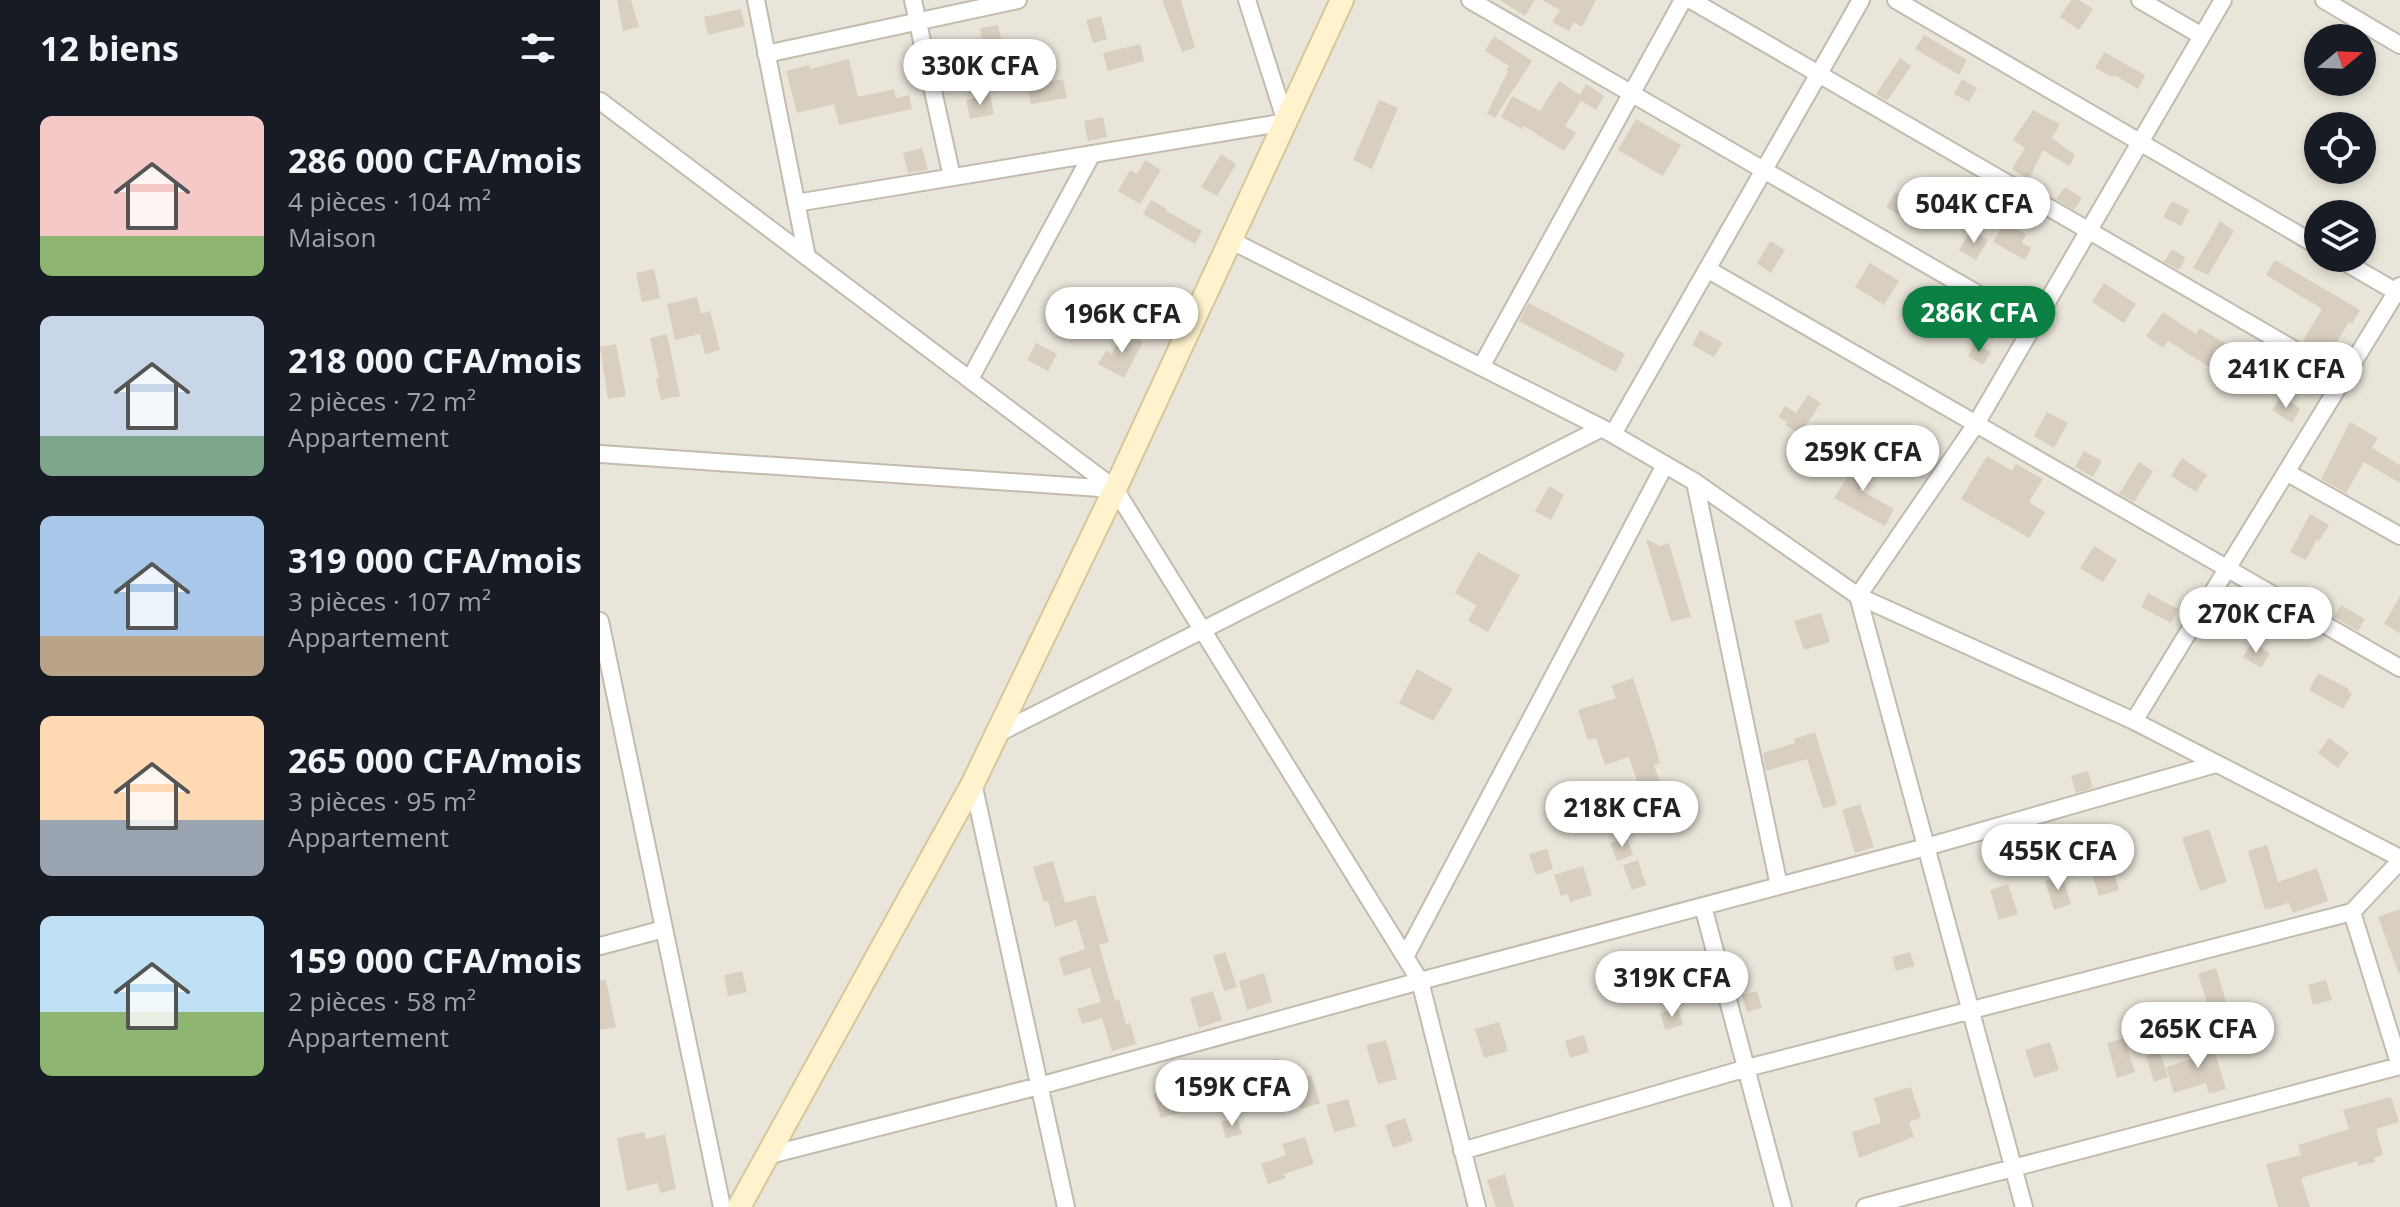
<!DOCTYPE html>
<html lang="fr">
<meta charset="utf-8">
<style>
:root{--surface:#171b24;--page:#20242c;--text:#f1f3f6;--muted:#9ea1a6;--accent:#0b8043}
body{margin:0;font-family:"Open Sans",sans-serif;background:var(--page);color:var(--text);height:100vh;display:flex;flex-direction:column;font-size:30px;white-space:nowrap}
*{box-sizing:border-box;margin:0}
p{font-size:26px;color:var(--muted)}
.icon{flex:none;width:44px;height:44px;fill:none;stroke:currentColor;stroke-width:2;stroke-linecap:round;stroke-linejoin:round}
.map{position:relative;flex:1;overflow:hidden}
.sheet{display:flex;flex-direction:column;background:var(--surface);width:600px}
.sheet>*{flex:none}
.needle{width:52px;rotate:71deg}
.fabs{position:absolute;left:1704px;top:24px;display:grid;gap:16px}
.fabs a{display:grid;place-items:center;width:72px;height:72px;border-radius:50%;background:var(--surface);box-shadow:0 4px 12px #0003;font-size:40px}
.price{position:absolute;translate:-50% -68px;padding:0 18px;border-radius:28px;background:#fff;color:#222;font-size:26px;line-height:52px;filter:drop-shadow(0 2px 4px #0008)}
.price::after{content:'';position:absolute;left:50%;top:48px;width:24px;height:18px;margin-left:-12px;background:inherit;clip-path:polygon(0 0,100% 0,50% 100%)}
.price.selected{background:var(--accent);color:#fff}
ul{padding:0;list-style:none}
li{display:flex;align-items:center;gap:24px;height:200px;padding:0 40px}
li span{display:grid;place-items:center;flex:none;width:224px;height:160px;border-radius:12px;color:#555}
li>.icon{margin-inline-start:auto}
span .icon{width:96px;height:96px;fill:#fffc;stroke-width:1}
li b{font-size:34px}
h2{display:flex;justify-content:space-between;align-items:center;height:96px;padding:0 40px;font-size:34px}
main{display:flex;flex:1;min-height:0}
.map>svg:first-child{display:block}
.residential{fill:#eae5da;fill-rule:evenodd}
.building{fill:#d8cfc1}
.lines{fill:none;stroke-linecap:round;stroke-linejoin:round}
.street-casing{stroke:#c2bbae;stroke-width:20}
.secondary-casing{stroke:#d6c79b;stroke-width:26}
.street{stroke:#fff;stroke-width:16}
.secondary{stroke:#fff3cd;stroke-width:22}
</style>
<main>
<section class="sheet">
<h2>12 biens<svg class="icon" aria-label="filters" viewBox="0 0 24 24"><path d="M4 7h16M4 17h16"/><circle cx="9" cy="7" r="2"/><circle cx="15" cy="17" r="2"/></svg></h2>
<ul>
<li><span style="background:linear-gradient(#f6c9c9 75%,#8fb573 0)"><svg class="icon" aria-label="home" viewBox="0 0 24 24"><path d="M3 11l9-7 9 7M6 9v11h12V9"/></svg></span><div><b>286 000 CFA/mois</b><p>4 pièces · 104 m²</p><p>Maison</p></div></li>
<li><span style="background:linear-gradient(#c9d6e8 75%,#7fa58c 0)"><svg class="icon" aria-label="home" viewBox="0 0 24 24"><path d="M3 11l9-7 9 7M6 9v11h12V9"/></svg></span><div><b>218 000 CFA/mois</b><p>2 pièces · 72 m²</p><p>Appartement</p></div></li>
<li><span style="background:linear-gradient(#a9c7e8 75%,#b9a48a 0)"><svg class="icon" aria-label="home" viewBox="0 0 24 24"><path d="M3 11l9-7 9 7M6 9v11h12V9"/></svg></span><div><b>319 000 CFA/mois</b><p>3 pièces · 107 m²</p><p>Appartement</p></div></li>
<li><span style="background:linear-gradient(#ffd9b3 65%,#9aa5b1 0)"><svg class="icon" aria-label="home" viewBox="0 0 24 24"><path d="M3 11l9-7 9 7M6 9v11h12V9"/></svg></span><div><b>265 000 CFA/mois</b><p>3 pièces · 95 m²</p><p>Appartement</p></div></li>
<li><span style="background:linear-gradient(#bfe0f5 60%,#8fb573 0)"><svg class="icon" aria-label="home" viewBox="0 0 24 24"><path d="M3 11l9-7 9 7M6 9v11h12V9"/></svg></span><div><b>159 000 CFA/mois</b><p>2 pièces · 58 m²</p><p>Appartement</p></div></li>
</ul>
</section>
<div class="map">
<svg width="1800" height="1207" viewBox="0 0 1800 1207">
<rect width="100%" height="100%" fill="#f6f3ec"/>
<path class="residential" d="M0,0h1800v1207h-1800zM1718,38h44v44h-44zM1718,126h44v44h-44zM1718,214h44v44h-44z"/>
<path class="building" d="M17,0h14l8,27 -16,4z
M562,0h19l14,48 -13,4z
M900,0h35l-10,16z
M942,0h54l-14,27 -8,-5 -5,9 -17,-9 8,-12z
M1471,0h8l14,9 -14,21 -19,-13z
M141,9l4,17 -37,9 -4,-18z
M501,16l6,23 -14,4 -7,-23z
M398,25l8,37 7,-2 6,26 -25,6 -14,-64z
M1324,35l43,25 -8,15 -44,-26z
M894,36l38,25 -37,57 -8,-5 21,-42 -2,-1 3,-4 -24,-15z
M540,44l4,17 -36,10 -5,-18z
M1504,52l41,23 -7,14 -24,-14 -2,2 -17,-9z
M1300,58l11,8 -24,35 -11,-7z
M249,59l9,38 36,-8 2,9 13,-3 3,14 -73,16 -5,-21 -37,9 -11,-42 23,-6 1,4z
M463,79l4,19 -36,6 -4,-17z
M1362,79l15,9 -8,14 -15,-8z
M959,81l21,14 6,-11 18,12 -8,14 -15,-9 -16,25 11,7 -12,18 -40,-25 -2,3 -21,-12 11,-21 28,15z
M390,95l4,19 -24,5 -4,-19z
M779,100l19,8 -26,61 -19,-9z
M1433,110l27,14 -8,14 23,17 -6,11 -26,-16 -14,29 -17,-10 13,-21 -12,-8z
M503,117l4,20 -19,4 -4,-20z
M1036,119l45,26 -18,31 -45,-26z
M322,148l6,22 -20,3 -5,-20z
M621,154l15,10 -19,32 -16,-9z
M545,160l16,10 -21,34 -22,-13 12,-21 7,4z
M1465,187l17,11 -8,12 -18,-11z
M1295,192l29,19 -9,14 -29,-18z
M551,200l16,9 -1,2 36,20 -7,13 -52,-30z
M1572,201l17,9 -8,16 -18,-9z
M1620,221l14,10 -26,44 -15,-7z
M1404,222l22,12 -4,9 9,5 -6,12 -32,-18z
M1371,230l17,10 -12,20 -17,-10z
M1170,241l15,9 -14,23 -14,-10z
M1572,249l14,9 -7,12 -15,-8z
M1675,260l85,50 -8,14 -3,-2 -20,34 -26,-16 19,-31 -56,-34z
M1270,263l29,18 -15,24 -29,-18z
M54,269l6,29 -18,4 -6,-29z
M1504,283l32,21 -12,19 -32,-21z
M499,292l41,22 -7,14 -41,-21z
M97,297l4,17 9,-3 10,39 -15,4 -5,-20 -25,6 -8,-36z
M929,303l96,51 -9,18 -97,-51z
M1563,312l33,22 4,-6 26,16 -15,24 -43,-27 -5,7 -17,-12z
M1100,330l23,13 -9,14 -22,-12z
M523,331l20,11 -19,36 -26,-14 8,-14 6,4z
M67,334l13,62 -19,4 -5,-21 3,-1 -9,-40z
M436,343l21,11 -9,17 -21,-11z
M1375,343l16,9 -8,13 -15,-9z
M16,344l10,52 -18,3 -8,-52z
M1208,395l13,8 -21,31 -15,-9 2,-3 -9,-5 7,-11 11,7z
M1681,396l19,13 -8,14 -20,-13z
M1447,412l21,11 -14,25 -20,-12z
M1750,422l28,16 -6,10 28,17v18l-36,-21 -18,31 -25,-14z
M1293,443l23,14 -10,17 -22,-14z
M1484,451l18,10 -9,16 -18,-10z
M1262,454l15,9 -17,27 34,19 -9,17 -51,-28z
M1387,456l25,15 4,-7 27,15 -14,23 16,10 -16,26 -68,-39z
M1582,458l25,17 -11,17 -25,-16z
M1539,462l14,9 -19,31 -15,-8z
M949,486l15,9 -13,25 -16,-9z
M1710,514l19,11 -10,16 -2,-2 -11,21 -16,-8z
M1046,539l14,7 9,-3 22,74 -20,5z
M1494,546l23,14 -14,22 -23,-14z
M878,552l42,23 -32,57 -20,-11 8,-16 -21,-12z
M1548,593l30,16 -7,14 -30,-16z
M1800,596v37l-16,-9z
M1741,605l24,14 -7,12 -24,-14z
M1221,613l9,29 -26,8 -10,-29z
M1652,642l18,11 -9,15 -18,-11z
M817,669l36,20 -20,32 -34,-18z
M1718,673l31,16 -1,2 4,3 -9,15 -34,-19z
M1033,678l21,64 6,21 -6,2 9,26 -21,6 -13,-40 -24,8 -9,-27 -8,2 -10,-30 38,-12 -5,-12z
M1215,732l22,72 -14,5 -16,-50 -41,12 -3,-18 32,-10 -1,-4z
M1729,738l20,15 -11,15 -20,-15z
M1488,771l5,17 -17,5 -5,-17z
M1087,791l6,18 -16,5 -6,-18z
M1260,804l14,43 -19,6 -13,-43z
M1609,829l18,53 -27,9 -18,-53z
M1027,838l6,17 -16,6 -7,-18z
M1667,845l11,37 39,-14 11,33 -35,12 -4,-10 -24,7 -17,-59z
M947,849l6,20 -17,6 -7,-21z
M1038,860l8,25 -14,5 -9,-25z
M453,861l12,42 30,-8 14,47 -10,3 16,55 4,-1 7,25 4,-1 6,21 -24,7 -10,-33 -20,6 -5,-15 24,-7 -11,-34 -26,8 -5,-18 26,-9 -9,-29 -21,7 -7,-26 -4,1 -11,-35z
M1511,864l8,26 -20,6 -8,-25z
M983,866l9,29 -22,7 -2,-8 -7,2 -7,-21z
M1462,875l9,29 -17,6 -9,-29z
M1408,884l10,30 -19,6 -9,-30z
M1800,909v65h-1l-21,-57z
M625,952l12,35 -13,4 -11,-35z
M1310,952l5,14 -19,5 -4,-14z
M1616,968l17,58 -17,5 -18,-57z
M142,971l5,21 -19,4 -4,-21z
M664,973l8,29 -25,8 -8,-29z
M0,980h6l10,47 -16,3z
M1726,980l6,20 -19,5 -5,-20z
M613,991l9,29 -23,8 -9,-30z
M1157,991l5,17 -15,4 -5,-17z
M1078,1008l5,17 -18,5 -5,-17z
M899,1022l9,29 -24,7 -9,-29z
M984,1035l5,17 -19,6 -5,-17z
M1610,1036l16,53 -17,5 -3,-11 -32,10 -8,-26 32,-10 -5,-15z
M1524,1038l11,34 -18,6 -10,-35z
M786,1040l11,39 -19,5 -12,-39z
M1450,1042l9,28 -25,8 -9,-28z
M1560,1051l8,26 -14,5 -8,-26z
M677,1058l7,23 -27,10 -8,-22z
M711,1075l9,28 -19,6 -9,-28z
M580,1085l8,25 -27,8 -8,-24z
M1311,1087l10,31 -12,4 5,15 -55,21 -7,-26 29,-9 -7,-25z
M1791,1097l8,25 -23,7 7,26 -9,3 1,4 -17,4 -1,-5 -56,17 9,29h-32l-12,-43 35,-9 -3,-10 51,-16 -6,-19z
M748,1099l8,27 -22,6 -8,-27z
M637,1118l5,16 -16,4 -5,-16z
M805,1118l8,23 -20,7 -8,-23z
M44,1132l2,7 19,-5 11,55 -16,4 -2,-10 -31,8 -10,-53z
M705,1137l9,27 -30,10 2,4 -18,6 -7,-20 25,-9 -4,-11z
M905,1174l9,33h-18l-9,-27z"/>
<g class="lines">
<g class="street-casing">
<path id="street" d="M156,0l51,257
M313,0l39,177
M870,0l563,326
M1091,0l652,378
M1296,0l422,246
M1540,0l62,36
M1724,0l76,45
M166,54l252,-54
M0,101l515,388 305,492 57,226
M196,203l490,-81 -39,-122
M630,240l372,188 93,54 163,114 276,125 266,137
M1738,258l62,36
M1107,269l693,399
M881,367l202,-367
M370,379l122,-225
M1013,434l248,-434
M0,454l514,35
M1686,472l114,64
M1095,482l84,404
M0,621l122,586
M1534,721l266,-435
M397,734l605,-306
M373,783l93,424
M1103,906l80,301
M0,946l64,-17
M805,957l260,-492
M862,1151l285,-83 605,-156 48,-51
M166,1156l273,-70 381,-105 506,-134 290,-83
M1265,1207l535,-141 -48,-154
M1424,1207l-166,-611 118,-172 247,-424"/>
</g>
<g class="secondary-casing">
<path id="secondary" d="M139,1207l234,-424 142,-294 227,-489"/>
</g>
<use href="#street" class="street"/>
<use href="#secondary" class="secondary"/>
</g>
</svg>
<div class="fabs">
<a><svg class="needle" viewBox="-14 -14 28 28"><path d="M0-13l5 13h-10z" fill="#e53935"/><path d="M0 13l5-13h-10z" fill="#9ea1a6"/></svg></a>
<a><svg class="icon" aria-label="locate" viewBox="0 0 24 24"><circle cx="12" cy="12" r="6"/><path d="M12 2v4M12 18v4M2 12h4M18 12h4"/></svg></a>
<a><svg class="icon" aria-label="layers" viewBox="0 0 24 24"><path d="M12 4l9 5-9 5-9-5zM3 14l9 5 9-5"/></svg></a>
</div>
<b class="price" style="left:380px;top:107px">330K CFA</b>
<b class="price" style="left:1374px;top:245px">504K CFA</b>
<b class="price selected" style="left:1379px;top:354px">286K CFA</b>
<b class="price" style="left:522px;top:355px">196K CFA</b>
<b class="price" style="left:1686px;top:410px">241K CFA</b>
<b class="price" style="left:1263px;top:493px">259K CFA</b>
<b class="price" style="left:1656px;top:655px">270K CFA</b>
<b class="price" style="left:1022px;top:849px">218K CFA</b>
<b class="price" style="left:1458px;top:892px">455K CFA</b>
<b class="price" style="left:1072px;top:1019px">319K CFA</b>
<b class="price" style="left:1598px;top:1070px">265K CFA</b>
<b class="price" style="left:632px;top:1128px">159K CFA</b>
</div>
</main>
